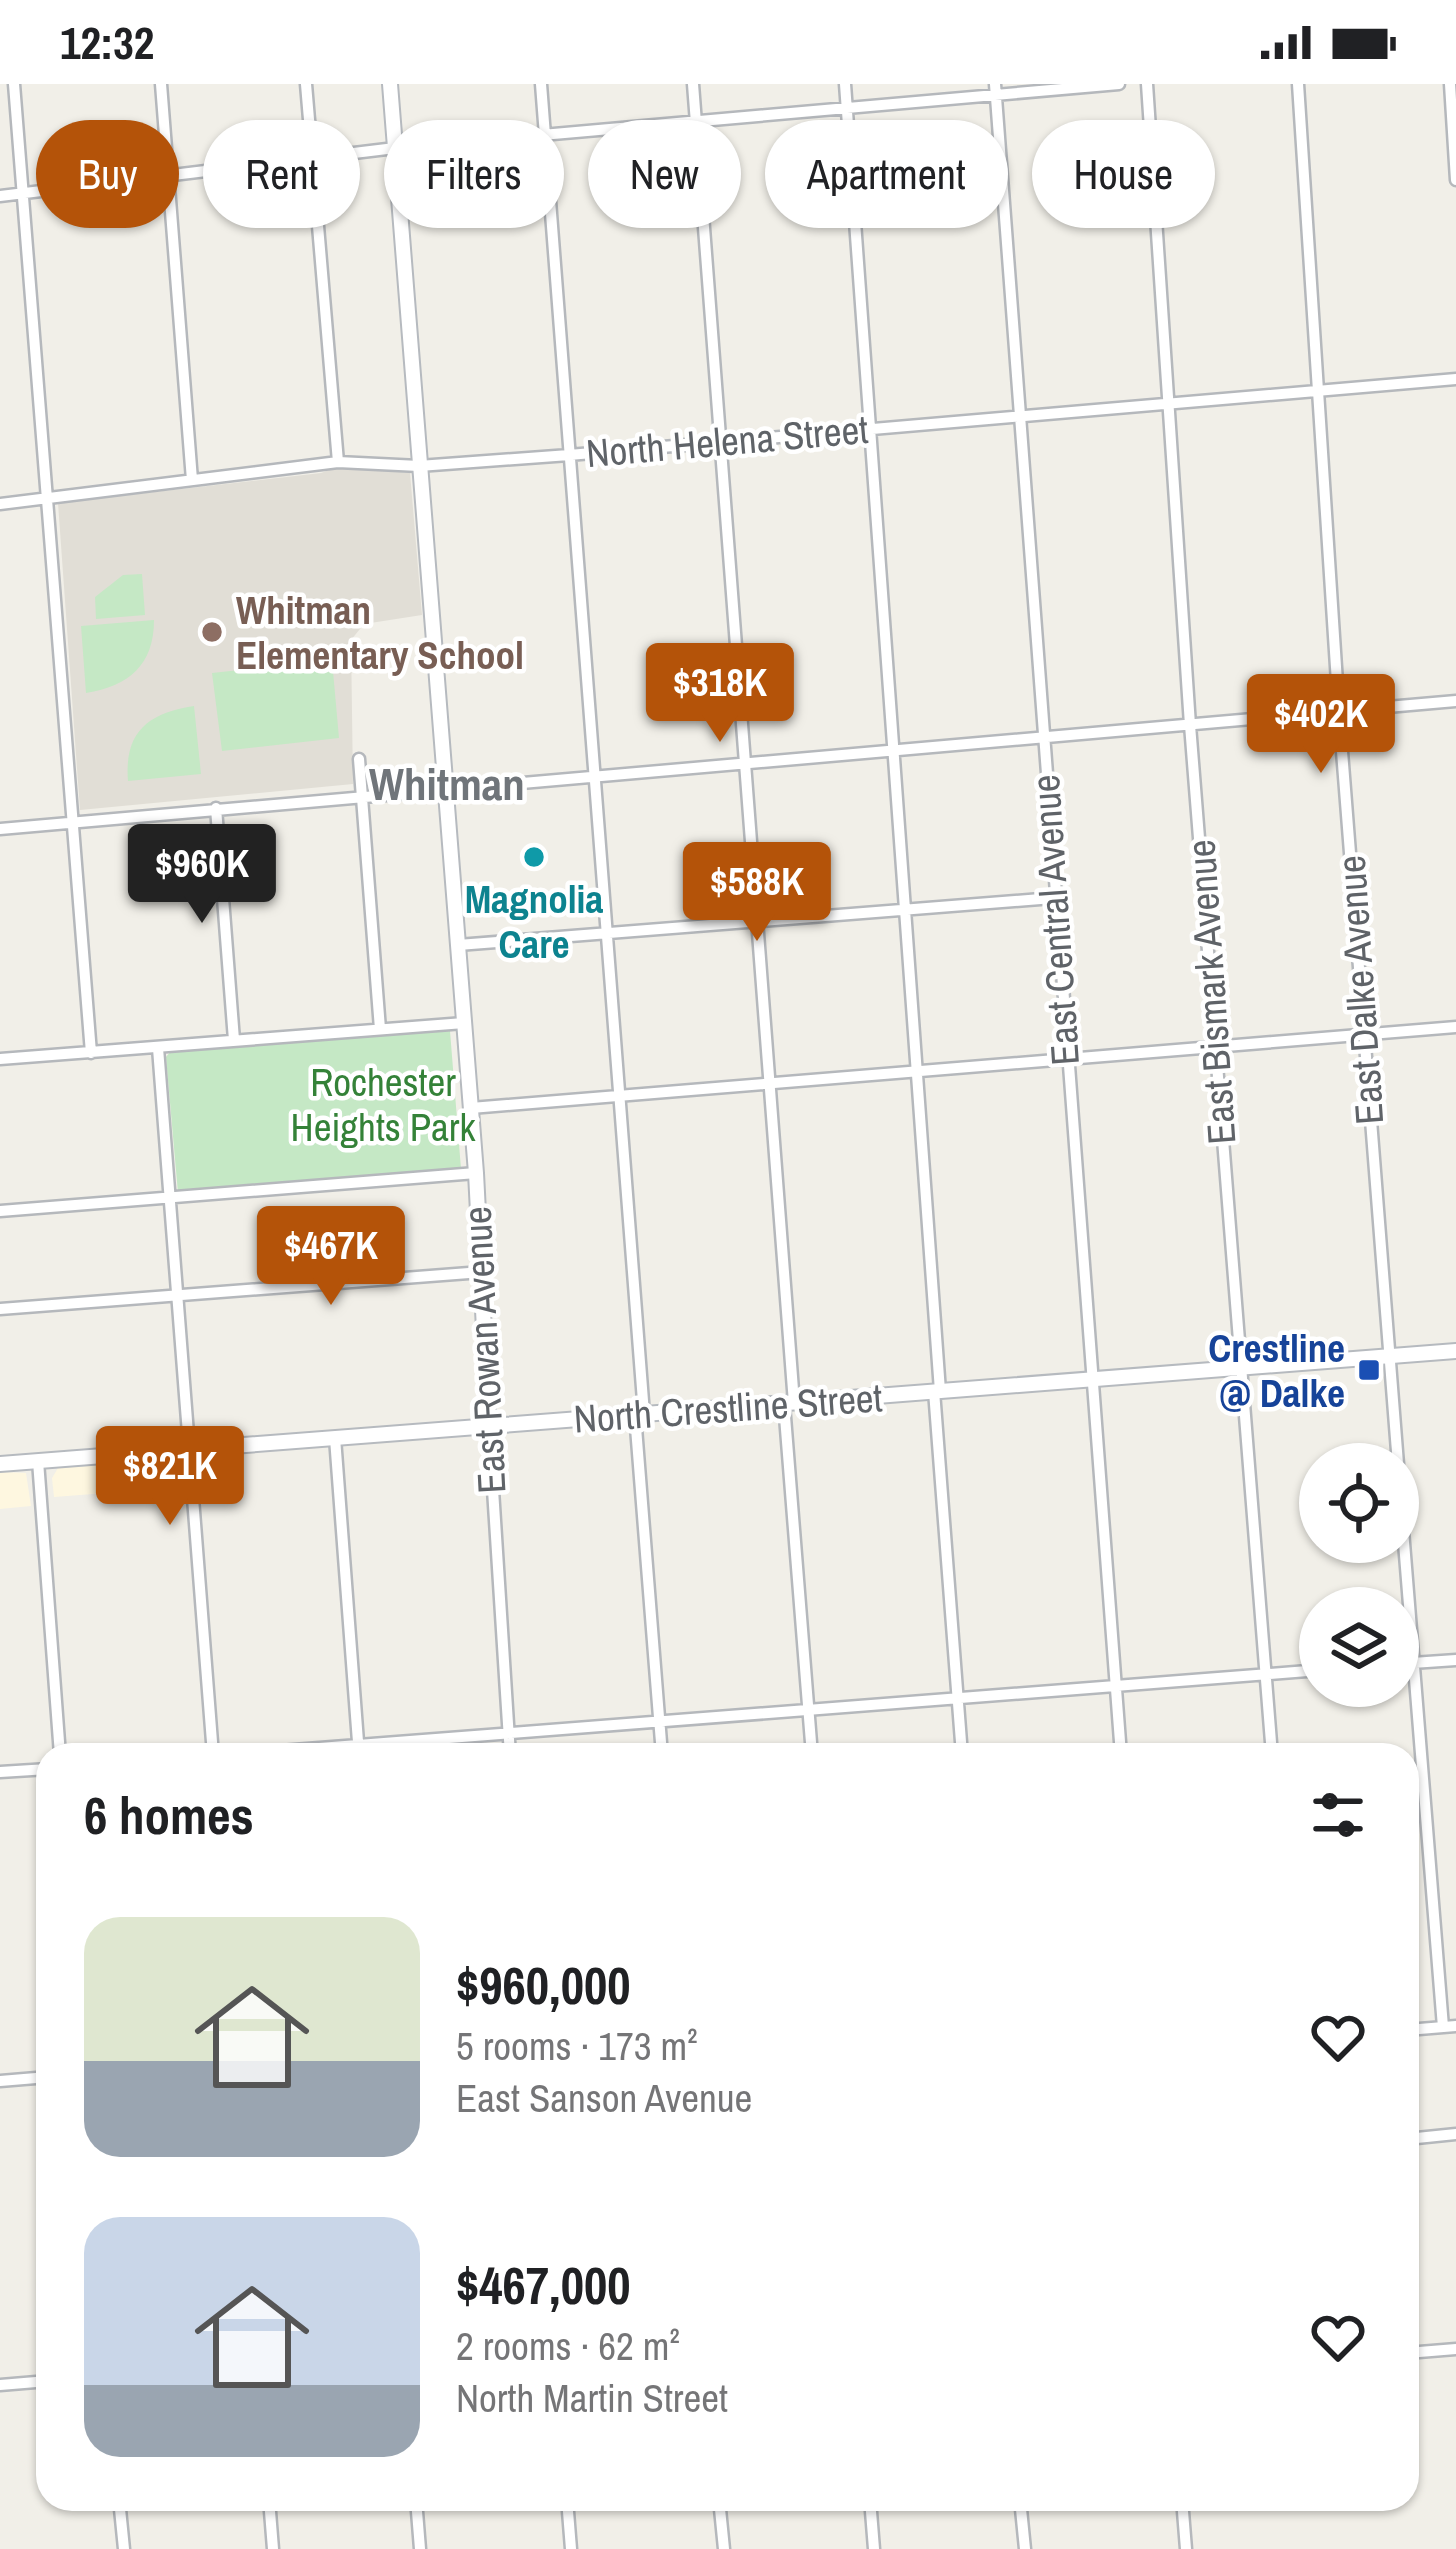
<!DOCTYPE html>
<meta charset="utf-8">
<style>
:root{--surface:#fff;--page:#f6f6f6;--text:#202124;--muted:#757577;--accent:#b45309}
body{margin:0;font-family:"Archivo Narrow",sans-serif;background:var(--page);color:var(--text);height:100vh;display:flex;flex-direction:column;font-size:45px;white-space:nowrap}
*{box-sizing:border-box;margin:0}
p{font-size:39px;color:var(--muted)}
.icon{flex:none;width:66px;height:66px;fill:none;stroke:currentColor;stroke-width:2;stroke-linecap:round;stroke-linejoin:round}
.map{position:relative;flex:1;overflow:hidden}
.details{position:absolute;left:36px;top:1659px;width:1383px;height:768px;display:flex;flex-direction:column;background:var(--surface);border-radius:36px;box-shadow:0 3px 9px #0004}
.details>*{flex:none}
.guide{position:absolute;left:36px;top:36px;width:1386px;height:108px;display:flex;gap:24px}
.tools{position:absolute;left:1299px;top:1359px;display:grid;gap:24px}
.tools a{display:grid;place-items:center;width:120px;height:120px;border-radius:50%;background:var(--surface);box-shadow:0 3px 9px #0004;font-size:60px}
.price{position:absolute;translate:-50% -102px;padding:0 27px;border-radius:12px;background:var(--accent);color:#fff;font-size:39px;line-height:78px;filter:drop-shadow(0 3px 6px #0008)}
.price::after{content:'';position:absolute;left:50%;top:72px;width:36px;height:27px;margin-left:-18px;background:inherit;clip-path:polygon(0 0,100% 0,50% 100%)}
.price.active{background:#222;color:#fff}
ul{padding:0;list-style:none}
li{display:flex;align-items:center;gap:36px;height:300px;padding:0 48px}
li span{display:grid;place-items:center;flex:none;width:336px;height:240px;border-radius:36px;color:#555}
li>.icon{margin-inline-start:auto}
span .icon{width:144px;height:144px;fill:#fffc;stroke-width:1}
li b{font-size:51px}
h2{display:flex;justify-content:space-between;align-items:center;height:144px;padding:0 48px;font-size:51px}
.chip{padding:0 42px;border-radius:54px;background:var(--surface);box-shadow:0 3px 9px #0004;font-size:42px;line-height:108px}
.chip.active{background:var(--accent);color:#fff}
.status{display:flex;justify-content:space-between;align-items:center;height:84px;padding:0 60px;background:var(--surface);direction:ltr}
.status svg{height:33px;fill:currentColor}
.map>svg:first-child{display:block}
.commercial{fill:#fef7e0}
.education{fill:#e1ded6}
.green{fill:#c5e8c5}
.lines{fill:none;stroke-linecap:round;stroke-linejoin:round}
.street-casing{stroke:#b5b8bc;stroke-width:15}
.secondary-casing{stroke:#b6babf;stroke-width:18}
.street{stroke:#fff;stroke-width:10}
.secondary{stroke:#fff;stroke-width:14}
.education-dot{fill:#8d6e63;stroke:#fff;stroke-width:4.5}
.culture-dot{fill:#0f9aa8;stroke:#fff;stroke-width:4.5}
.transit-dot{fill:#1a4fb4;stroke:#fff;stroke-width:4.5}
.labels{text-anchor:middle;stroke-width:9;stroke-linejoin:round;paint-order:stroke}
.street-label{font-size:39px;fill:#5f6368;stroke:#fff}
.education-label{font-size:39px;font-weight:bold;fill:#785e54;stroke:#fff;text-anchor:start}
.culture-label{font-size:39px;font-weight:bold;fill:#0d838f;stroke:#fff}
.park-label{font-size:39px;fill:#348238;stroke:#fff}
.transit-label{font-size:39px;font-weight:bold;fill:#164399;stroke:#fff;text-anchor:end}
.quarter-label{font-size:45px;font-weight:bold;fill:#70757a;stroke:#fff}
</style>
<div class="status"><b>12:32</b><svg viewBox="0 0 49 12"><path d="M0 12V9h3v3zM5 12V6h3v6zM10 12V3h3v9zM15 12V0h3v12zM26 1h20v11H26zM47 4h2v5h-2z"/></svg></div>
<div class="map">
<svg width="1456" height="2465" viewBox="0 0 1456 2465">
<rect width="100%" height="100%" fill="#f1efe8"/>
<path class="commercial" d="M117,1380l2,28 -65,5 -2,-19 6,-10z
M0,1388l26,1 5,33 -31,3z"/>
<path class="education" d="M340,382l70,7 12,142 -58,9 -13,16 2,144 -273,26 -22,-307 263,-30z"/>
<path class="green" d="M142,490l3,41 -49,4 -1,-22 28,-22z
M154,536c0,45 -25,66 -68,73l-5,-67z
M332,576l7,78 -117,13 -10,-78z
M194,622l7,68 -73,7c-4,-49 20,-68 66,-75z
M450,947l11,138 -283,24 -12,-136 5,-6z"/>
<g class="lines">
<g class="street-casing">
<path id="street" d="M14,0l77,969
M161,0l31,396
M306,0l32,378
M541,0l103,1330
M693,0l101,1319
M845,0l95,1307
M995,0l126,1671
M1147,0l43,641 82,1030
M1298,0l41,629 59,751
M1450,0l6,96
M0,112l395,-48 724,-64
M0,420l338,-42 81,4 150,-11 887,-76
M359,675l21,270
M216,724l18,232
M0,745l1456,-128
M458,861l595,-47
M158,964l55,707
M0,975l464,-36
M471,1024l985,-81
M0,1127l476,-38
M0,1225l482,-37
M934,1307l28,364
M784,1320l28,351
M635,1331l27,340
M489,1343l21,328
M335,1354l24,317
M38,1377l22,294
M1398,1384l45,559
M1398,1580l58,-4
M230,1671l1090,-85
M0,1688l48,-3
M1407,1946l49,-4
M0,1997l48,-4
M1407,2055l49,-5
M1407,2269l49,-4
M0,2301l48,-4
M119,2415l5,50
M269,2415l4,50
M416,2415l4,50
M567,2415l4,50
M719,2415l5,50
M870,2415l4,50
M1020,2415l5,50
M1182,2415l4,50"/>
</g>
<g class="secondary-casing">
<path id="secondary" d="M390,0l86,1089 13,254
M0,1380l1456,-113"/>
</g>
<use href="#street" class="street"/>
<use href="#secondary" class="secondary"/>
</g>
<circle class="education-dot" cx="212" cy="548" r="12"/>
<circle class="culture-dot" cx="534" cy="773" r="12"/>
<rect class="transit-dot" x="1357" y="1274" width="24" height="24" rx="6"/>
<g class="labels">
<g class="street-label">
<text transform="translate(727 357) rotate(-5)" y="14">North Helena Street</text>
<text transform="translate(1055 836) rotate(-94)" y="14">East Central Avenue</text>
<text transform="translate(1360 906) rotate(-94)" y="14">East Dalke Avenue</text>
<text transform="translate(1211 908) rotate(-94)" y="14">East Bismark Avenue</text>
<text transform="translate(484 1266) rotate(-93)" y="14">East Rowan Avenue</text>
<text transform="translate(728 1324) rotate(-4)" y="14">North Crestline Street</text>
</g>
<g class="education-label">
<text x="236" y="540">Whitman<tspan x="236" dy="45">Elementary School</tspan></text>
</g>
<g class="culture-label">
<text x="534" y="829">Magnolia<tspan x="534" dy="45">Care</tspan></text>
</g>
<g class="park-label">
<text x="383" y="1012">Rochester<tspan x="383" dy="45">Heights Park</tspan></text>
</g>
<g class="transit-label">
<text x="1345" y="1278">Crestline<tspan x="1345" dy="45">@ Dalke</tspan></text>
</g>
<g class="quarter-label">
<text x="447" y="716">Whitman</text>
</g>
</g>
</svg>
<div class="tools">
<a><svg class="icon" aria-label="locate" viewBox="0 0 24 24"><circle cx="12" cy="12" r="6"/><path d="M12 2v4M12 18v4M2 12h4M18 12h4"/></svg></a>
<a><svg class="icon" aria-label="layers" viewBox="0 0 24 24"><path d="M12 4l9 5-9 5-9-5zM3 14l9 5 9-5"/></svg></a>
</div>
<b class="price" style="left:720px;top:661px">$318K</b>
<b class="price" style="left:1321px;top:692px">$402K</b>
<b class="price active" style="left:202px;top:842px">$960K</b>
<b class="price" style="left:757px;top:860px">$588K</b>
<b class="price" style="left:331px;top:1224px">$467K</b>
<b class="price" style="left:170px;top:1444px">$821K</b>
<div class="guide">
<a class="chip active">Buy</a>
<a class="chip">Rent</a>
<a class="chip">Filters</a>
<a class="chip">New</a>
<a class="chip">Apartment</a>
<a class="chip">House</a>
</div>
<section class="details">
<h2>6 homes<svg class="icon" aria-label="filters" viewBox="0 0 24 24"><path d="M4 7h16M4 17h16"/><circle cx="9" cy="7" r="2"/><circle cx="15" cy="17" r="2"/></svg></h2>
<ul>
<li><span style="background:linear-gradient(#dfe7d0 60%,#9aa5b1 0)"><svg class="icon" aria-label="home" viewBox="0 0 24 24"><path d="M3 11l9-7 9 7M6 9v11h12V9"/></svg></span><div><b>$960,000</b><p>5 rooms · 173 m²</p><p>East Sanson Avenue</p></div><svg class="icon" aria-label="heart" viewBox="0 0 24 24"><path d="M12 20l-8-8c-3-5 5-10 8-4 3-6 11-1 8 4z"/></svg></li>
<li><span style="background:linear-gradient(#c9d6e8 70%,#9aa5b1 0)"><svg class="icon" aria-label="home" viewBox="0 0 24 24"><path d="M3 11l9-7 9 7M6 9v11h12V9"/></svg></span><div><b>$467,000</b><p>2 rooms · 62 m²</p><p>North Martin Street</p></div><svg class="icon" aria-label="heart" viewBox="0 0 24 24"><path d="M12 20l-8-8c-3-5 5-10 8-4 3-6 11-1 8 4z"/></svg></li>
</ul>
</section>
</div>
